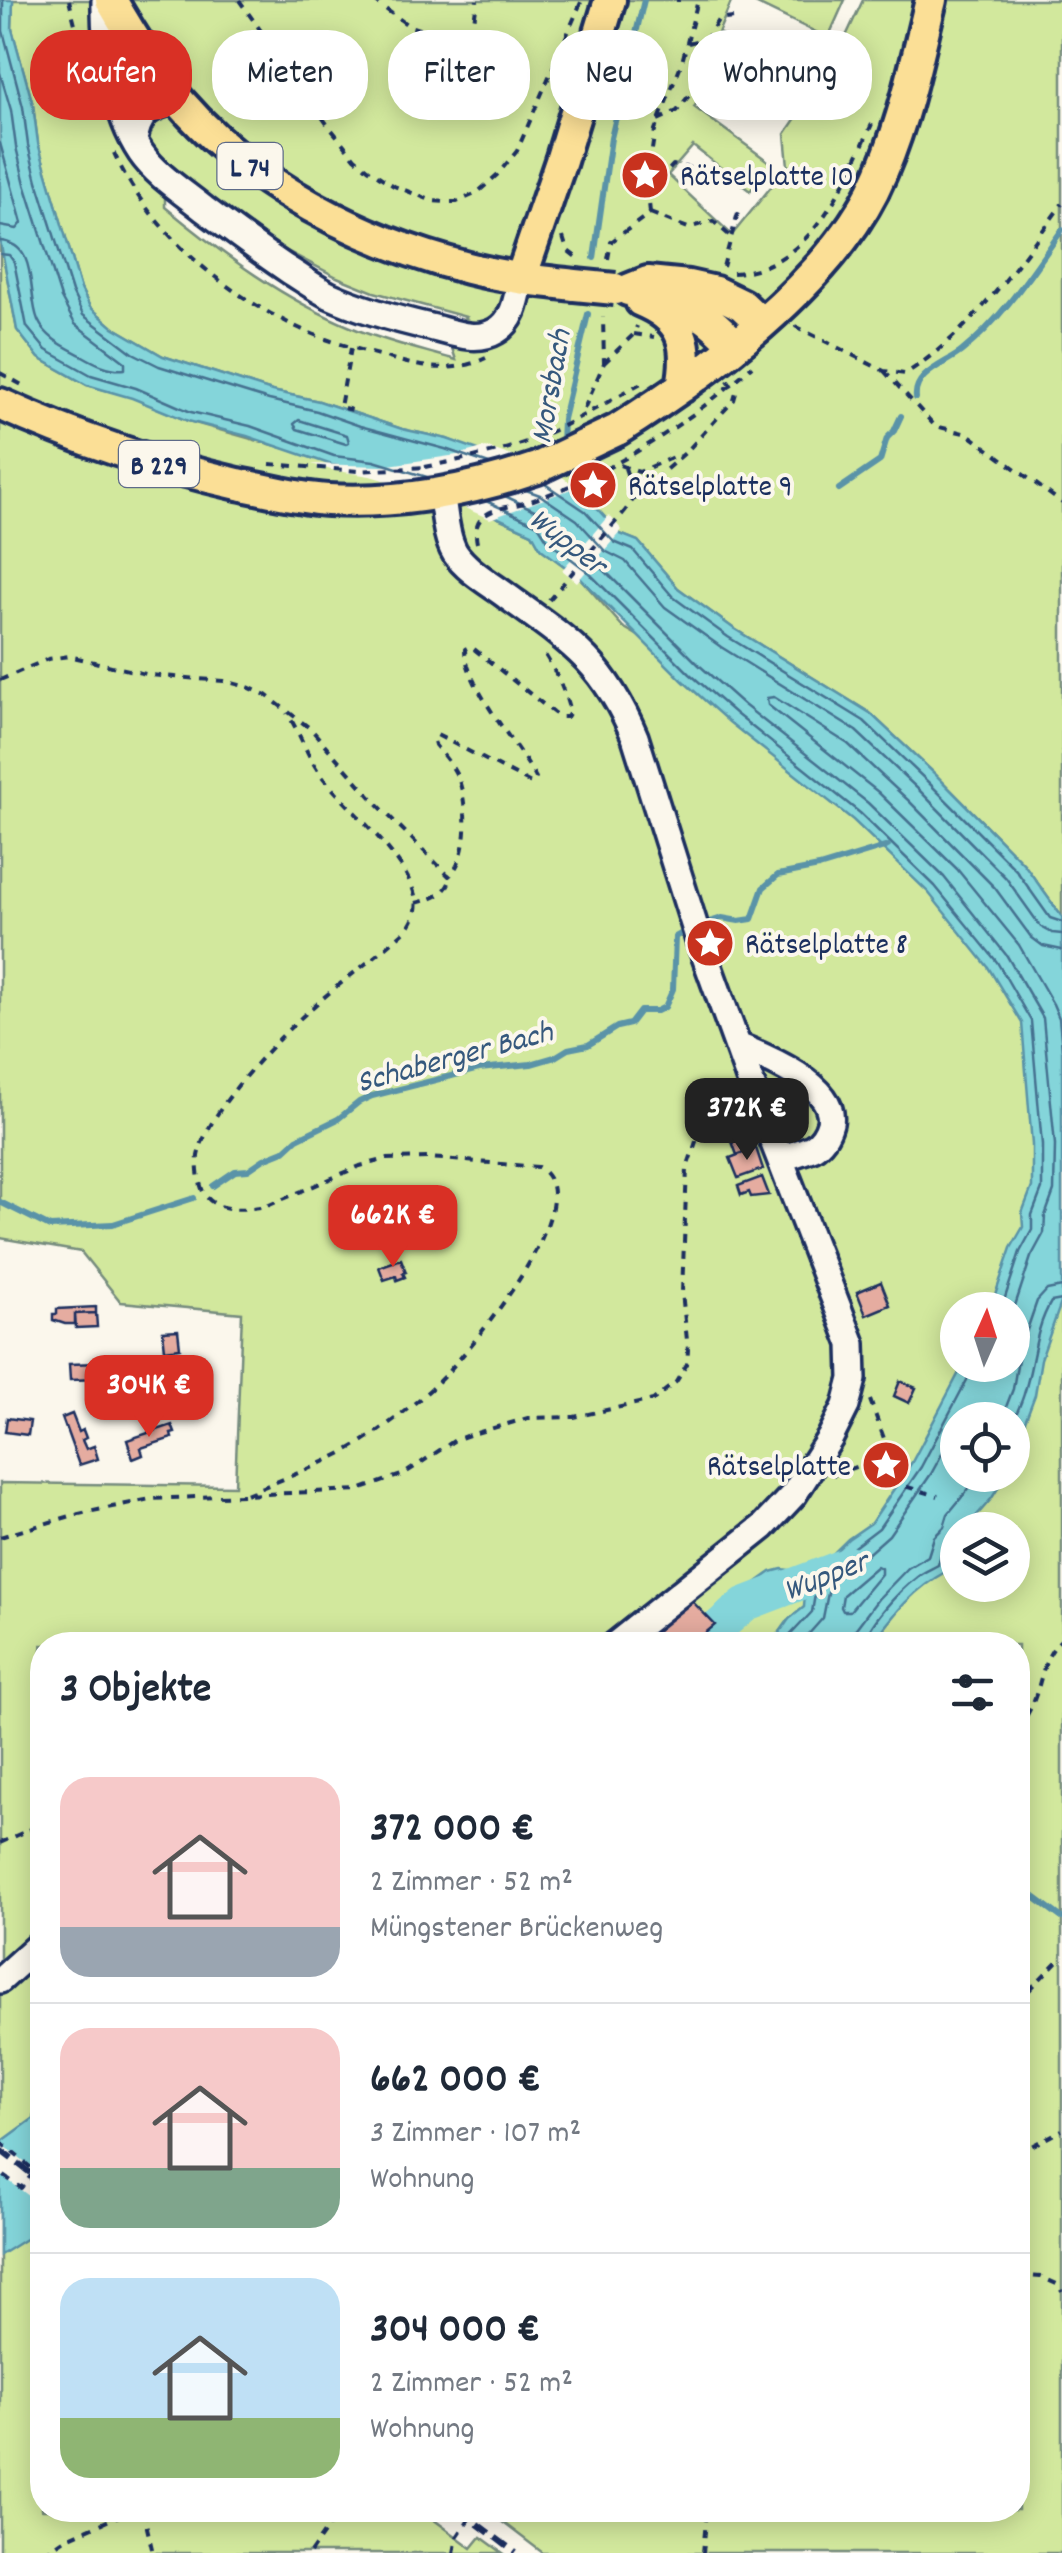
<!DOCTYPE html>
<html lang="de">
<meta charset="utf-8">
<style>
:root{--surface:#fff;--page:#f6f6f7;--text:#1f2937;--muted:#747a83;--line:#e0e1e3;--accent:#d93025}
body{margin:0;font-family:Dekko,sans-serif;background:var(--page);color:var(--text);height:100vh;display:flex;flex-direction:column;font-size:38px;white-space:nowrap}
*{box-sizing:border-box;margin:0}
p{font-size:32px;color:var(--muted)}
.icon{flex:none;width:55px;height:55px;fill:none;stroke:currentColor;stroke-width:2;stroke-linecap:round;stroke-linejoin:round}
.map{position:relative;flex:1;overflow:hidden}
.panel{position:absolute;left:30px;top:1632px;width:1000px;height:890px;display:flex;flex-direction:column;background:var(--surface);border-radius:40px;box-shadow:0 5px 25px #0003}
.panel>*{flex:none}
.hud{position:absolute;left:30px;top:30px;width:1002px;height:90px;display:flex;gap:20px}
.needle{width:65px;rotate:3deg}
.fabs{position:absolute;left:940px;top:1292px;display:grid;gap:20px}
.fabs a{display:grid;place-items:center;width:90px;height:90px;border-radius:50%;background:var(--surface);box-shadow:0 5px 25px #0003;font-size:50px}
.price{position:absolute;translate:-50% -85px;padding:0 22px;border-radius:20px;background:var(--accent);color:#fff;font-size:32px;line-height:65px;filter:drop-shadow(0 2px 5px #0008)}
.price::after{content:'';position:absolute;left:50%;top:60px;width:30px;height:22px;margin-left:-15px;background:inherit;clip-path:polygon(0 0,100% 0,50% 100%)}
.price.current{background:#222;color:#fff}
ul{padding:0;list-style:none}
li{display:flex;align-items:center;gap:30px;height:250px;padding:0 30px}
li+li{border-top:2px solid var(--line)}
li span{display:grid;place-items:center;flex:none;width:280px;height:200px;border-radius:30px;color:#555}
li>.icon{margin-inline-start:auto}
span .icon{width:120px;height:120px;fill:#fffc;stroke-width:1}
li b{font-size:42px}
h2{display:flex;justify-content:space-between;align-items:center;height:120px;padding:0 30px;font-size:42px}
.pill{padding:0 35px;border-radius:40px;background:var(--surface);box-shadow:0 5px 25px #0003;font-size:35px;line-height:90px}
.pill.current{background:var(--accent);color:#fff}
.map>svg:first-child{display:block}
.green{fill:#d2e89d;stroke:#768c7e;stroke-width:2.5;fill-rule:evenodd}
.water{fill:#84d5da;stroke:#5a93a8;stroke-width:2.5}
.pier{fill:#fbf7ec}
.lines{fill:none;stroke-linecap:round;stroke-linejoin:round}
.shore{stroke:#457190;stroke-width:2.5}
.stream{stroke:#5a93a8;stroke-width:6}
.river{stroke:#84d5da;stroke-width:35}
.building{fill:#e5aca0;stroke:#1b2f5e;stroke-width:2.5}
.minor-casing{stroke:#1b2f5e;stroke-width:32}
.major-casing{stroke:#1b2f5e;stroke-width:38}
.path{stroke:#1b2f5e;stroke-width:4;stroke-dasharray:8 8;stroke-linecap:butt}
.minor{stroke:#fbf7ec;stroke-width:25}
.major{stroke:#fbdf96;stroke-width:30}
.rail{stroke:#1b2f5e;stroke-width:6;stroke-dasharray:15 8;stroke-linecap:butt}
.major-bridge-casing{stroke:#1b2f5e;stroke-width:38;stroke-linecap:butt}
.path-bridge{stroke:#1b2f5e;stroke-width:4;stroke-dasharray:8 8;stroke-linecap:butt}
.major-bridge{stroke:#fbdf96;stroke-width:30}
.labels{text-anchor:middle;stroke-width:8;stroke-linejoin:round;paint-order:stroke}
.shield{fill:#fbf7ec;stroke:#5e6b89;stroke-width:2.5}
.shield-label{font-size:28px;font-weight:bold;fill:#1b2f5e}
.poi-label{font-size:30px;fill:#1b2f5e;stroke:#fbf7ec;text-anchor:start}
.water-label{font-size:32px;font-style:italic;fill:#35587d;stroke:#fbf7ec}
</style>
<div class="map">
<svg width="1062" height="2553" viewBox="0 0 1062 2553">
<rect width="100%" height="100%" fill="#fbf7ec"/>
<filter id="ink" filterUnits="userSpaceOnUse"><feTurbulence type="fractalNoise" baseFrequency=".01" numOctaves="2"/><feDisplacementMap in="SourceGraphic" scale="20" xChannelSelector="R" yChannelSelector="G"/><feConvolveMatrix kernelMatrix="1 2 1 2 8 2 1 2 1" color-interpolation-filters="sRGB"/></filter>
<g filter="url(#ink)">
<path class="green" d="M13,0h719l-14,33 87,40 -25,43 -61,-43 -25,34 78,57 -22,27 -57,-45 -25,29 64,60 56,-69 -3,-32 49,-72 29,-62h199v917l-38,-53 -89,-90 -65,-61 -137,-85 -55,-40 -40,-47 -18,-7 -28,-31 -145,-64 -45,-10 -83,-28 -47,-10 -109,-35 -50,-29 -23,-20 -9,-18 -43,-146 -5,-38 -21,-76zM165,188l172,89 37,15 92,25 -16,11v14l6,18c-34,-10 -70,-18 -103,-32 -69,-28 -131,-74 -188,-121z
M749,0h96l-17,38z
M0,240l17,90 22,28 48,27 45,12 56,24 251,71 93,41 9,16 38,28 44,50 104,60 186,150 149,217v1499h-519l-46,-35 6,-8h515v-865h-976v865h390l-3,6 43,32 9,-11 22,16h-503v-1070l235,3 7,-173 -121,-11 -40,-50 -81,-14zM958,1310h54v55h-54zM958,1420h54v55h-54zM958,1530h54v55h-54z"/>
<path class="water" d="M0,0h13l-1,29 21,76 5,38 43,146 9,18 23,20 50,29 109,35 47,10 83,28 45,10 103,36 42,28 28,31 18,7 40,47 55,40 137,85 65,61 89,90 38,53v383l-21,59 -6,36 -13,34 -8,34 -1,2 -1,-45h-54v55h48l-14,23 -28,32h-6l-1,8 -2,3 -8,30c-35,19 -52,42 -76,74h-108l14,-9 12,-17 15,-12 2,-27 42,-41 23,-16 41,-61 51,-97h49v-55h-22l21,-62 12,-21 -1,-14 10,-26v-42l-10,-122 -34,-56 -60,-75 -75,-72 -124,-98 -46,-41 -104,-104 -38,-28 -9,-16 -93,-42 -68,-20 -39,-6 -85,-29 -59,-15 -56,-23 -45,-13 -48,-27 -22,-28 -17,-90z
M782,1569l21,3 -4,22 -60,28 -10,-20 42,-30z
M42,2101v125l-10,9 -32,20v-112l34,-25 2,-12z"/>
<path class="pier" d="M486,447l66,23 25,17 -87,32 -53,-23 -67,-20 -39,-6 -19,-6 70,2 75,-11z
M609,515l13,15 -45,52 -15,-12z
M0,2143l42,33v30l-42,-32z"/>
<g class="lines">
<path class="shore" d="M3,0v31l20,76 5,38 9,36 35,111 11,23 50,38 26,13 110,34 48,11 43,15 85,23 44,15
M0,73l11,37 5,37 9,37 36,114 14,26 50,38v7c-15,2 -30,-6 -44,-14 -17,-9 -35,-17 -43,-35 -11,-26 1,-76 -38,-79
M0,143l22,80 -5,6 -17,-3
M0,254l9,1 5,7 13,65 19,23 45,25 45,13 55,24 59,14 84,30 40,5 53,16
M299,420l48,15 2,7 -3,2 -49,-15 -3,-5z
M545,484l40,27 29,31 19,8 40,47 55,40 136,84 64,61 88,88 34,48 12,4
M526,490l14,5 37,25 28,31 20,10 40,46 56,40 135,84 64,60 86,87 35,49 11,6 10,1
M505,496l42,20 11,18 37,27 104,104 45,40 124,98 76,74 63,79 36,62 12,127 -1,46 -9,25 -1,17 -13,24 -19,58
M486,501l52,24 11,17 37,28 104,104 46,40 124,99 75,73 62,76 34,59 11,124v44l-10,26v15l-12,22 -19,58
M1062,950l-19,-4 -12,-9 -36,-49 -86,-87 -61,-57 -74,-47 -7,1 1,7 110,87 79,77 62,76 34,59 6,14 3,31
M1001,1420l12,-31 6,-36 18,-52 10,-11 15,-3
M1012,1424c4,-10 9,-20 12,-30 10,-30 10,-64 27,-92l11,-2
M877,1566l4,2v6l-31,37h-7l-2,-4 2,-12z
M781,1645l31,-33 5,-29 37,-36 25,-19 42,-61 46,-87 5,-15
M799,1645l24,-27 6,-30 60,-53 42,-61 27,-49
M851,1645l3,-14 24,-32 30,-31 20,-12 6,-19 10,-10 4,-13 32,-39
M864,1645c3,-20 35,-54 52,-67 6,-6 15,-9 22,-13l6,-22 14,-8"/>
<path class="stream" d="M594,258l17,-120 33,-138
M916,398c-3,-25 30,-34 46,-47 41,-33 70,-79 100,-121
M562,445l1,-26 25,-105
M839,489l41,-28 7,-23 7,-7 7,-15
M703,924l19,-6 17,3 13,-2 11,-31 15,-13 41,-8 69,-21
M213,1186l22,-15 13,-1 16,-11 20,-8 13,-12 41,-20 21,-17 13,-6 107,-27 52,-5 24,-7 13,-8 20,-4 29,-18 13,-3 10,-13h17l8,-4 8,-18 2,-52 16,-9
M0,1202l50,25 63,-3 81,-26
M1018,1885l44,33"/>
<path class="river" d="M698,1645l47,-41 105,-40"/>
</g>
<path class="building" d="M744,1122l11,26 -18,7 -10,-27z
M756,1148l7,21 -25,9 -8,-20z
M762,1177l7,18 -18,2 -2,-5 -8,3 -3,-9z
M401,1259l5,13 -3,1 2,4 -8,3 -1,-4 -12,4 -5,-13z
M881,1282l9,23 -24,10 -9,-23z
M96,1307v6l-21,1v10h-10l-12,-4v-6h4v-5z
M96,1313l1,14 -21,1 -1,-14z
M178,1330l2,18 -15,2 -2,-19z
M160,1356l4,33 -30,3 -4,-32z
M100,1363v16l-30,1 -1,-16z
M900,1381l16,7 -7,15 -15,-7z
M72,1414l7,18 4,-2 3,8 -4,2 4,9 8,-3 4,13 -19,6 -17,-47z
M7,1418l23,3 -2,14 -23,-3z
M172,1425l3,8 -4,1 1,4 -31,10 2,7 -10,4 -6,-19z
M691,1600l24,25 -24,20h-56z"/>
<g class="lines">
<g class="minor-casing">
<path id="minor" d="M105,0c-1,46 10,115 36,153 15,22 42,39 63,56 28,21 56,42 86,62 13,8 25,17 39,24 33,15 66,24 101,32 21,5 46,16 66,4 19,-11 21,-34 25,-53
M134,141c4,-29 16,-35 44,-41
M441,493c4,19 4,43 14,60 12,18 36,31 53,44 63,45 96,66 127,140l63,200 58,160 96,247 1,35 -7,27 -16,32 -36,56 -31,33 -148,118
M738,1046c27,11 99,40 92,77 -3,11 -8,19 -18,25 -10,4 -21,7 -30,10
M0,1980l42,-38"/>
</g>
<g class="major-casing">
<path id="major" d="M111,0c20,35 42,71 69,102 73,84 181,139 288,166 35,9 71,13 107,17
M521,278l40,-117 49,-161
M628,290l20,-8 40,4 27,6 27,13 19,18
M660,295c30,8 54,27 75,50
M641,301c43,18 49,43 41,86
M0,404c77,35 155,61 238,80 30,6 59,14 90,16 71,4 142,-9 209,-32
M617,430c89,-56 208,-144 256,-239 30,-61 42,-126 58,-191"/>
</g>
<path class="path" d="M69,0l23,92
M239,0l88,124 28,34 13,11 26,17 39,15 13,1h11l20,-9 20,-18 20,-24 65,-151
M373,0l36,26 50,15 8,-2 6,-10 4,-29
M676,0h4
M688,43l19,-5 11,-18 15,-2
M658,120l19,-9 14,-18 21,1
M114,153c36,79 109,140 187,176 26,12 53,19 81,27 36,11 68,19 104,2
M648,193l25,-28 17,3
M650,213l-3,-31 8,-52 27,-68 16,-62
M650,213l38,15 25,-7 17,15
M563,237l4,13 13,10
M608,259l3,-17 39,-29
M723,267l16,-58
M733,273c78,-5 111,-87 139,-149
M795,326l89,45 21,3c67,-42 111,-107 157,-170
M634,334l20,3
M351,348l-11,59 16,4
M604,363l30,-29 3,-8
M884,371l51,55 33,8 94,69
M0,373l24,13
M606,403l35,-20
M584,409l20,-46 -1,-46
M270,464l89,7 66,-4
M620,465l19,7 34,-15 8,-1
M625,468l10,29
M477,543c-2,-10 -2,-20 7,-27 12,-9 31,-10 44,-14 17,-6 35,-13 51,-20 63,-29 121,-69 173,-116
M549,600l76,-89 10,-14 52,-46 47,-51 2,-7 -8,-13
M0,680l48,-21 21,-3 81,19 74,6 24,6 18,8 45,34 67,76 71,71c21,-18 19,-74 9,-98 -5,-12 -15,-23 -23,-33l-1,-4 3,-6 92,47 5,1 2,-5c-18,-33 -71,-93 -71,-129l4,-2 5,2 80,64 7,4h6l3,-5c-6,-23 -15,-43 -29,-63
M416,903c16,-4 33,-9 35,-28
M870,1400l31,85 37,11
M833,1475l56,-20
M246,1494c44,-18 91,-34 131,-62 24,-17 49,-37 70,-59 27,-29 148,-173 91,-206l-108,-9 -43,1 -27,7 -93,40c-23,4 -58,8 -66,-20 -3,-9 -4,-20 -3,-30 9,-45 81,-120 116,-150 30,-27 64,-50 94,-78 6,-9 10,-18 8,-29 -10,-44 -68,-89 -95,-124 -14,-19 -21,-42 -34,-62
M0,1537l74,-22 76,-16 209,-9 45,-16 51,-34 11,-4 62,-18 46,-1 79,-17 23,-18 11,-18 1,-14 -6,-58 5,-124 16,-47 36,-15
M1018,1729c6,-9 12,-18 16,-29 9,-23 9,-45 28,-61
M0,1843l42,-19
M1018,2002l44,-46
M0,2142l35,29 -14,17 -21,-15
M1018,2153l44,-23
M1018,2275l23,2 18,8 3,7
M146,2510l-1,9 8,34
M44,2553l21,-14 68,-29
M310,2553l30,-43
M454,2553l3,-16 18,-27
M703,2553l4,-43"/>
<use href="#minor" class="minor"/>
<use href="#major" class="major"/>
<path class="rail" d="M0,2150l42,32
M459,2510l57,43"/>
<g class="major-bridge-casing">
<path id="major-bridge" d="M575,285l40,4
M537,468l80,-38"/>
</g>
<path class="path-bridge" d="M425,467c34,-7 69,-13 101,-25 28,-10 54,-25 80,-39"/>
<use href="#major-bridge" class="major-bridge"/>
</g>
</g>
<defs>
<g id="sight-disc" transform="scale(2.5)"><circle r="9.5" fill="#c8321e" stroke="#fbf7ec"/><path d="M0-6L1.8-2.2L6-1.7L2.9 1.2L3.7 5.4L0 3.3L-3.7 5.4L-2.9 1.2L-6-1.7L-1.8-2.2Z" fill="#fff"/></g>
</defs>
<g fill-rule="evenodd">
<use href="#sight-disc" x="645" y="175"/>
<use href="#sight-disc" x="593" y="485"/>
<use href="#sight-disc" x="710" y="943"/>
<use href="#sight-disc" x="886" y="1465"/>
</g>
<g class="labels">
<g class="shield">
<rect x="217.5" y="143" width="65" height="46" rx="8"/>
<rect x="119" y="441" width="80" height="46" rx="8"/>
</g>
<g class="shield-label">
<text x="250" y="176">L 74</text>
<text x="159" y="474">B 229</text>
</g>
<g class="poi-label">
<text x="680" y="185">Rätselplatte 10</text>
<text x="628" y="495">Rätselplatte 9</text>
<text x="745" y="953">Rätselplatte 8</text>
<text x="851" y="1475" text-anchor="end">Rätselplatte</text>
</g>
<g class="water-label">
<text transform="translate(549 386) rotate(-80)" y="11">Morsbach</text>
<text transform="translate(569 540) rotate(38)" y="11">Wupper</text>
<text transform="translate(454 1055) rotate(-15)" y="11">Schaberger Bach</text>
<text transform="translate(825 1574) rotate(-21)" y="11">Wupper</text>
</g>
</g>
</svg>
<div class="fabs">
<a><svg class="needle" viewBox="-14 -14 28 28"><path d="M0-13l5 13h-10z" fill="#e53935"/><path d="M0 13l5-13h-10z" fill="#747a83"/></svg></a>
<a><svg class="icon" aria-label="locate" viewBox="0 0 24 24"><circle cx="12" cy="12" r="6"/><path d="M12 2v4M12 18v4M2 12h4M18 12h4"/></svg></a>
<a><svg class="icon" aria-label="layers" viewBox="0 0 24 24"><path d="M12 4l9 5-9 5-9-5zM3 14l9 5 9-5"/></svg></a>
</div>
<b class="price current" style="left:747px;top:1163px">372K €</b>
<b class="price" style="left:393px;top:1270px">662K €</b>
<b class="price" style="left:149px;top:1440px">304K €</b>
<div class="hud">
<a class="pill current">Kaufen</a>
<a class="pill">Mieten</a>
<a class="pill">Filter</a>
<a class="pill">Neu</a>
<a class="pill">Wohnung</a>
</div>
<section class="panel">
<h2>3 Objekte<svg class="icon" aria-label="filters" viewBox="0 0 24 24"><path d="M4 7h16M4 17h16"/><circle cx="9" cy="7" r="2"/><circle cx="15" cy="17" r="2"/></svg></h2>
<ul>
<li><span style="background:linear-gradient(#f6c9c9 75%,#9aa5b1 0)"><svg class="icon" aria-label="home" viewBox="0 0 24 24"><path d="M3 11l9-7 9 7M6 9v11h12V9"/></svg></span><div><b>372 000 €</b><p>2 Zimmer · 52 m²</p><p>Müngstener Brückenweg</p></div></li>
<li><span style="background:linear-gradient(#f6c9c9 70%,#7fa58c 0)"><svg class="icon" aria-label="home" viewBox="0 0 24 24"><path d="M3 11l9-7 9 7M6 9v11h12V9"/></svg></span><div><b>662 000 €</b><p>3 Zimmer · 107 m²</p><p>Wohnung</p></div></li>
<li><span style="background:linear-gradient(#bfe0f5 70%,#8fb573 0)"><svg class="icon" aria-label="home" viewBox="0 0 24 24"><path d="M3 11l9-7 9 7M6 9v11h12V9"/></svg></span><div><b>304 000 €</b><p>2 Zimmer · 52 m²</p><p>Wohnung</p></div></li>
</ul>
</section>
</div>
